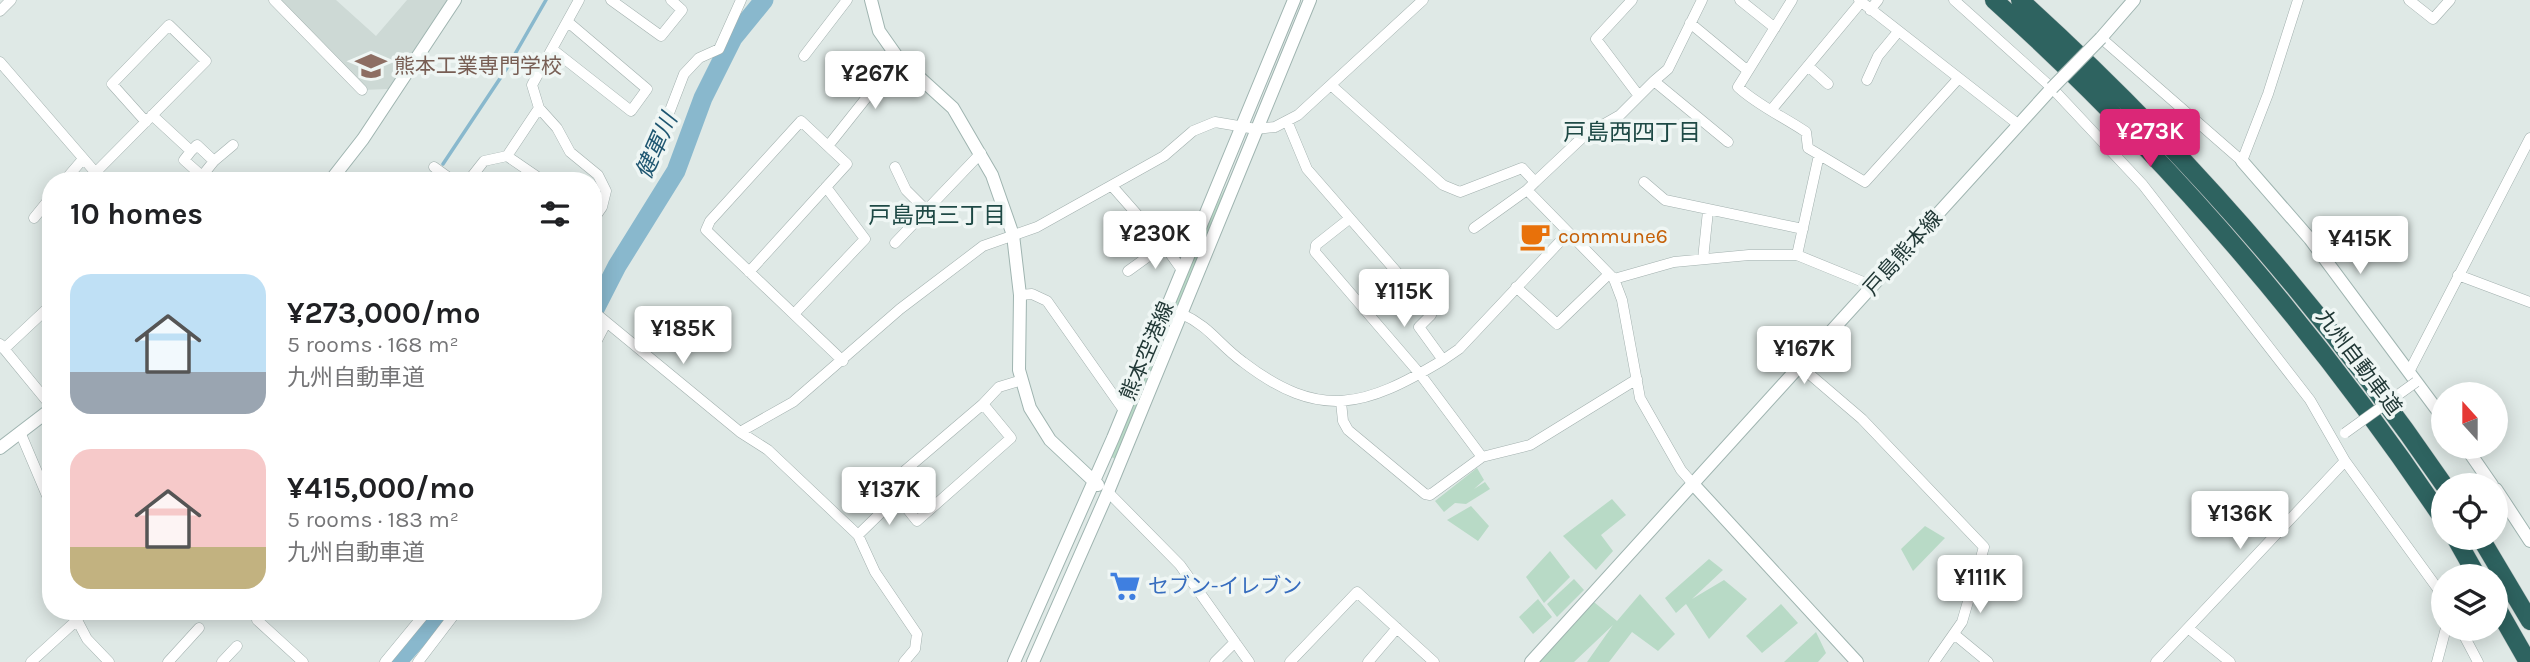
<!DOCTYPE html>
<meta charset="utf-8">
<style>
:root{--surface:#fff;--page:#f2f2f2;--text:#202124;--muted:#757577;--accent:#db2777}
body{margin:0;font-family:Karla,"Noto Sans JP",sans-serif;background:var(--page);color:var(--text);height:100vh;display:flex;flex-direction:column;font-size:26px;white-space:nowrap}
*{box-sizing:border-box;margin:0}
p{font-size:23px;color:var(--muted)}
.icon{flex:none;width:38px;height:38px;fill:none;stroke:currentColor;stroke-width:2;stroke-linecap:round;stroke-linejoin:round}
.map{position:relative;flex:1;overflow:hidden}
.panel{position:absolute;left:42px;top:172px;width:560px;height:448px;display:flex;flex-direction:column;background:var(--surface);border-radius:28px;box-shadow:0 4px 18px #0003}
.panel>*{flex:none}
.needle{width:46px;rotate:339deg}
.buttons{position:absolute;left:2431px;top:382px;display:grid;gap:14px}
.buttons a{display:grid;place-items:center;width:77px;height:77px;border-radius:50%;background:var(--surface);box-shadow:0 4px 18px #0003;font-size:35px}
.price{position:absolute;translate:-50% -60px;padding:0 16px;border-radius:7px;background:#fff;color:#222;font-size:23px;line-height:46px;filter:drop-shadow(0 2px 4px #0008)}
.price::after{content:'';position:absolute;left:50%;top:42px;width:21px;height:16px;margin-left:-10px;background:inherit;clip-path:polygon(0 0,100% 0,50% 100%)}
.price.on{background:var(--accent);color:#fff}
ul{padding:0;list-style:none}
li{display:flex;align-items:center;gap:21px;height:175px;padding:0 28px}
li span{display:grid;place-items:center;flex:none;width:196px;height:140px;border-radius:21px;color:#555}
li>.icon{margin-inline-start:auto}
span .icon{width:84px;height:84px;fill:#fffc;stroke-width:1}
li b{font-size:30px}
h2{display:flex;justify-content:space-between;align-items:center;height:84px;padding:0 28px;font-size:30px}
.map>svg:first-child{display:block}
.built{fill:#cdd9d5}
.green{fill:#b8dac6}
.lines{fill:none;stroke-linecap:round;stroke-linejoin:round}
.stream{stroke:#89b8cd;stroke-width:3.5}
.river{stroke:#89b8cd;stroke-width:19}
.street-casing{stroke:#a2b0ae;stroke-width:11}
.secondary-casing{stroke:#9fb4b0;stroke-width:14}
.highway-casing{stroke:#bcc3c3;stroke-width:19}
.street{stroke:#fff;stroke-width:10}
.secondary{stroke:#fff;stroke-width:12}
.highway{stroke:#2e6360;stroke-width:18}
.street-bridge-casing{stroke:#a2b0ae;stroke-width:11;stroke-linecap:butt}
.secondary-bridge-casing{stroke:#9fb4b0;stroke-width:14;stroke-linecap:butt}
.street-bridge{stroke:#fff;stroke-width:10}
.secondary-bridge{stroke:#fff;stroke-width:12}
.labels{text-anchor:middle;stroke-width:7;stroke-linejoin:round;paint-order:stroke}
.education-label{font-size:21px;fill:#785e54;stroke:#eff6f4;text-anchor:start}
.food-label{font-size:21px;fill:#c56008;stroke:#eff6f4;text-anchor:start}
.street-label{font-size:21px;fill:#213836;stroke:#eff6f4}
.shop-label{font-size:21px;fill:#366cbe;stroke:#eff6f4;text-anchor:start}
.neighbourhood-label{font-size:23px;fill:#1e4945;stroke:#eff6f4}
.water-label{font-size:23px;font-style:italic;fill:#1e5671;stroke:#eff6f4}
</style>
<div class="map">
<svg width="2530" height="662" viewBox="0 0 2530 662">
<rect width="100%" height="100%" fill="#dfe9e6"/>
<path class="built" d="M277,0h59l40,36 31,-36h40l-59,89 -26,1z"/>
<path class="green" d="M1238,162l-123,297 -5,-3 91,-220z
M1477,468l7,12 -10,9 11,-7 5,7 -24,15 -11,-1 -11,9 -9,-11z
M1612,499l14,16 -25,20 12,16 -17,19 -33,-34z
M1471,506l18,20 -11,15 -31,-21z
M1925,526l20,12 -32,33 -12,-22z
M1550,551l20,26 -26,26 -18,-26z
M1709,559l14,11 -31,29 32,-19 23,19 -38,40 -23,-35 -10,9 -11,-15z
M1574,579l10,11 -27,27 -10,-13z
M1640,594l35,40 -17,17 -26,-19 -23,30h-22l26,-37 -39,37h-36l51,-64 28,23z
M1538,599l14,18 -19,17 -14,-17z
M1781,604l17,19 -36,30 -16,-17z
M1816,632l10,21 -8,9h-34z"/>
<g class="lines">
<path class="stream" d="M443,164l64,-96 39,-68
M593,282l11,9"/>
<path class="river" d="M593,313l24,-47 59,-95 27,-73 30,-60 31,-38
M397,662l45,-51"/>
<g class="street-casing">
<path id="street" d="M274,0l88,90
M579,0l-47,85 7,23 18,20 13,24 28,23 8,16 -4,16 -9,13
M611,0l50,36 21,-26 -11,-10
M1632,0l-36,39 43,57
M1740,0l35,28
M1792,0l-54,87c19,18 46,30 68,45l2,16 57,34 93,-103
M1859,0l160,125
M1954,0l98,88 91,97 167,215 35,61 98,135
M2409,0l24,19 17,-19
M1870,10l8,-10
M0,11l11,-11
M1690,23l58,48
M2101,38l141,123 26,-67 30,-94
M552,49l79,62 16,-22 -79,-67
M804,56l43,-56
M0,62l102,118
M1808,66l20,18
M1867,80l11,-24 19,-23
M1654,81l14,-12 34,-69
M1332,86l111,99 17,7 62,-24 13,14 -8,8 87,89 8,21 18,98 41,72 13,15
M1772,109l89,-107
M152,115l39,36 6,-6 17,16 -12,15 -18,-16 7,-9
M1287,121l20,48 122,140 2,6 -12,12 24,33 16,-11 109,-116
M828,146l70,-88
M656,147l28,-73 15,-16 20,-9 22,-49
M507,156l32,-48
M214,161l19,-16
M434,167l18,13
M895,167l11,23 20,20
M95,173l111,-112 -37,-36 -57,59 34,38
M65,180l18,-21
M469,180l15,-19 23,-5 35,24
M1535,182l50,-47 35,-20 34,-34 74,61
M1644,182l21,18 138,29
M1112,186l52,59
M34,218l17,-21
M1349,219l-33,26 -1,7 105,122 62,83
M1474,228l53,-38
M895,243l86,-90
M1797,255l22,-100
M1703,259l5,-48
M1128,271l36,-26 18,25
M749,272l98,-108 -46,-43 -91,100 -4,9c45,44 91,87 137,131
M2458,275l72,27
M1614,279l60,-17 75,-7h48l76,31
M1516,287l41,37 52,-50
M1020,295l12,-1 15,7 76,108
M593,311l147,121 28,18 90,85 17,37 42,62 -2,15 -11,13
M1180,313c31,14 38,31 63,49 77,59 122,45 200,-2
M794,314l71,-75 -39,-52
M0,344l51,62
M593,348l13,-25
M4,349l47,-44
M1800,366l62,53 122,128 -22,75 -28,40
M2409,372l121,-234
M1341,402l2,19 5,9 77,64 5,1 52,-38 48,-12 107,-66
M983,404l-95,81 29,36 94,-83 -28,-34 16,-17 23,-7
M20,432l31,73
M740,432l53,-30 107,-93 83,-63 54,-19 127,-71 29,-25 22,-9 41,7 19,-2 23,-12 125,-115
M1108,492l72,73 69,97
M858,535l39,-38
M2438,591l5,23
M83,611l-6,9 10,19 22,23
M257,620l46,42
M2188,628l42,34
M2460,628l18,34
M1954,634l34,28
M31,662l46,-42
M168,662l31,-34
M222,662l15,-16
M385,662l42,-51
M418,662l39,-51
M1215,662l20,-20
M1290,662l67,-70 77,70
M1368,662l29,-34
M2156,662l189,-201
M2437,662l9,-34"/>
</g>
<g class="secondary-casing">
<path id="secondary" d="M871,0l8,31 19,27 55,50 39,67 21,60 7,60 -1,75 11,38 20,32 48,45
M2101,38l33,-38
M2242,161l68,78 133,179
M331,180l32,-41 92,-139
M2465,446l27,39
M0,448l51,-39
M1694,485l163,177
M2496,489l34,52
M1014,662l99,-224 181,-438
M1033,662l75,-170 202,-492
M1531,662l521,-574"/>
</g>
<g class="highway-casing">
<path id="highway" d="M1994,0c172,155 320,327 449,519
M2020,0c160,145 302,307 424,485
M2455,537l22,39
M2480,537l50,84
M2496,606l32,56"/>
</g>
<use href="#street" class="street"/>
<use href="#secondary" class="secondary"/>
<use href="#highway" class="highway"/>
<g class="street-bridge-casing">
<path id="street-bridge" d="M2345,433l71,-51"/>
</g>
<g class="secondary-bridge-casing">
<path id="secondary-bridge" d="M2052,88l49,-50"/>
</g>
<use href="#street-bridge" class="street-bridge"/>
<use href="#secondary-bridge" class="secondary-bridge"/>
</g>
<defs>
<g id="school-bare" transform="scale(2.415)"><path d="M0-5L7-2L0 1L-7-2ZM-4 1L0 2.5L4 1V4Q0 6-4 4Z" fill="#8d6e63" stroke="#eff6f4" stroke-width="2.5" paint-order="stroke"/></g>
<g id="cafe-bare" transform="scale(2.415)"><path d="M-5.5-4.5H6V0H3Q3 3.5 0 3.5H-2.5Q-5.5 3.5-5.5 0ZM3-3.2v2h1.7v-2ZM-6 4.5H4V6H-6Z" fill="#e8710a" stroke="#eff6f4" stroke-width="2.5" paint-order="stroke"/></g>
<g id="supermarket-bare" transform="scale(2.415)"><path d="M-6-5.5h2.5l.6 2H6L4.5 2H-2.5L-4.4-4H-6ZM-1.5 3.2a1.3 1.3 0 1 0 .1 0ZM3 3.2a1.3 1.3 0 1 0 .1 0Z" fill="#3f7fe0" stroke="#eff6f4" stroke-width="2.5" paint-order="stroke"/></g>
</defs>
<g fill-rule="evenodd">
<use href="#school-bare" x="371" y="66"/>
<use href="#cafe-bare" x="1535" y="236"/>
<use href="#supermarket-bare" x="1125" y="586"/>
</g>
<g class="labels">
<g class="education-label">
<text x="394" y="73">熊本工業専門学校</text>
</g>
<g class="food-label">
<text x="1558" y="243">commune6</text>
</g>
<g class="street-label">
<text transform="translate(1903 253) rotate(-48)" y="7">戸島熊本線</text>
<text transform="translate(1147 351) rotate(-67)" y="7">熊本空港線</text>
<text transform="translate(2359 362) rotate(53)" y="7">九州自動車道</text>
</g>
<g class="shop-label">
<text x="1148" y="593">セブン-イレブン</text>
</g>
<g class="neighbourhood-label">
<text x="1632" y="140">戸島西四丁目</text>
<text x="937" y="223">戸島西三丁目</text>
</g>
<g class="water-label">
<text transform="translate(656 146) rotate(-66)" y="8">健軍川</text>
</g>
</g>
</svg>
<div class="buttons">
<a><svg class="needle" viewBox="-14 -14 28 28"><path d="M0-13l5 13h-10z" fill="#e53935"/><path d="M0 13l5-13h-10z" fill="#757577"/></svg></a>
<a><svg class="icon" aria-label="locate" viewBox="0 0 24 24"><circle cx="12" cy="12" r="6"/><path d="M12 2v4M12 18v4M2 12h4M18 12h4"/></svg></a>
<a><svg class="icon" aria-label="layers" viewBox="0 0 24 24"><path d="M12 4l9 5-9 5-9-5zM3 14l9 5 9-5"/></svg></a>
</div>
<b class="price" style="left:875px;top:111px">¥267K</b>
<b class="price on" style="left:2150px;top:169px">¥273K</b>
<b class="price" style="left:1155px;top:271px">¥230K</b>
<b class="price" style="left:2360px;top:276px">¥415K</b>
<b class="price" style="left:1404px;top:329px">¥115K</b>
<b class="price" style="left:683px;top:366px">¥185K</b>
<b class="price" style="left:1804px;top:386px">¥167K</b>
<b class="price" style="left:889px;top:527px">¥137K</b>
<b class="price" style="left:2240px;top:551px">¥136K</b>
<b class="price" style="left:1980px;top:615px">¥111K</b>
<section class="panel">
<h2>10 homes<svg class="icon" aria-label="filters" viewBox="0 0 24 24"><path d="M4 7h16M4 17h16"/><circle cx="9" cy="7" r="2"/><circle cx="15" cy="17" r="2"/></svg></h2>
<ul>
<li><span style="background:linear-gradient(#bfe0f5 70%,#9aa5b1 0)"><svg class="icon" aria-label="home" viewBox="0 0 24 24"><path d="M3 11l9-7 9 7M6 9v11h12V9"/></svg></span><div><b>¥273,000/mo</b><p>5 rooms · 168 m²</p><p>九州自動車道</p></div></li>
<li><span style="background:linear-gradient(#f6c9c9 70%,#c2b280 0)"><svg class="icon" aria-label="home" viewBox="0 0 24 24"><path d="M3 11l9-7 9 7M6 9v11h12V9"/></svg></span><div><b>¥415,000/mo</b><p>5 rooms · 183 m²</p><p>九州自動車道</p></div></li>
</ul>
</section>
</div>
